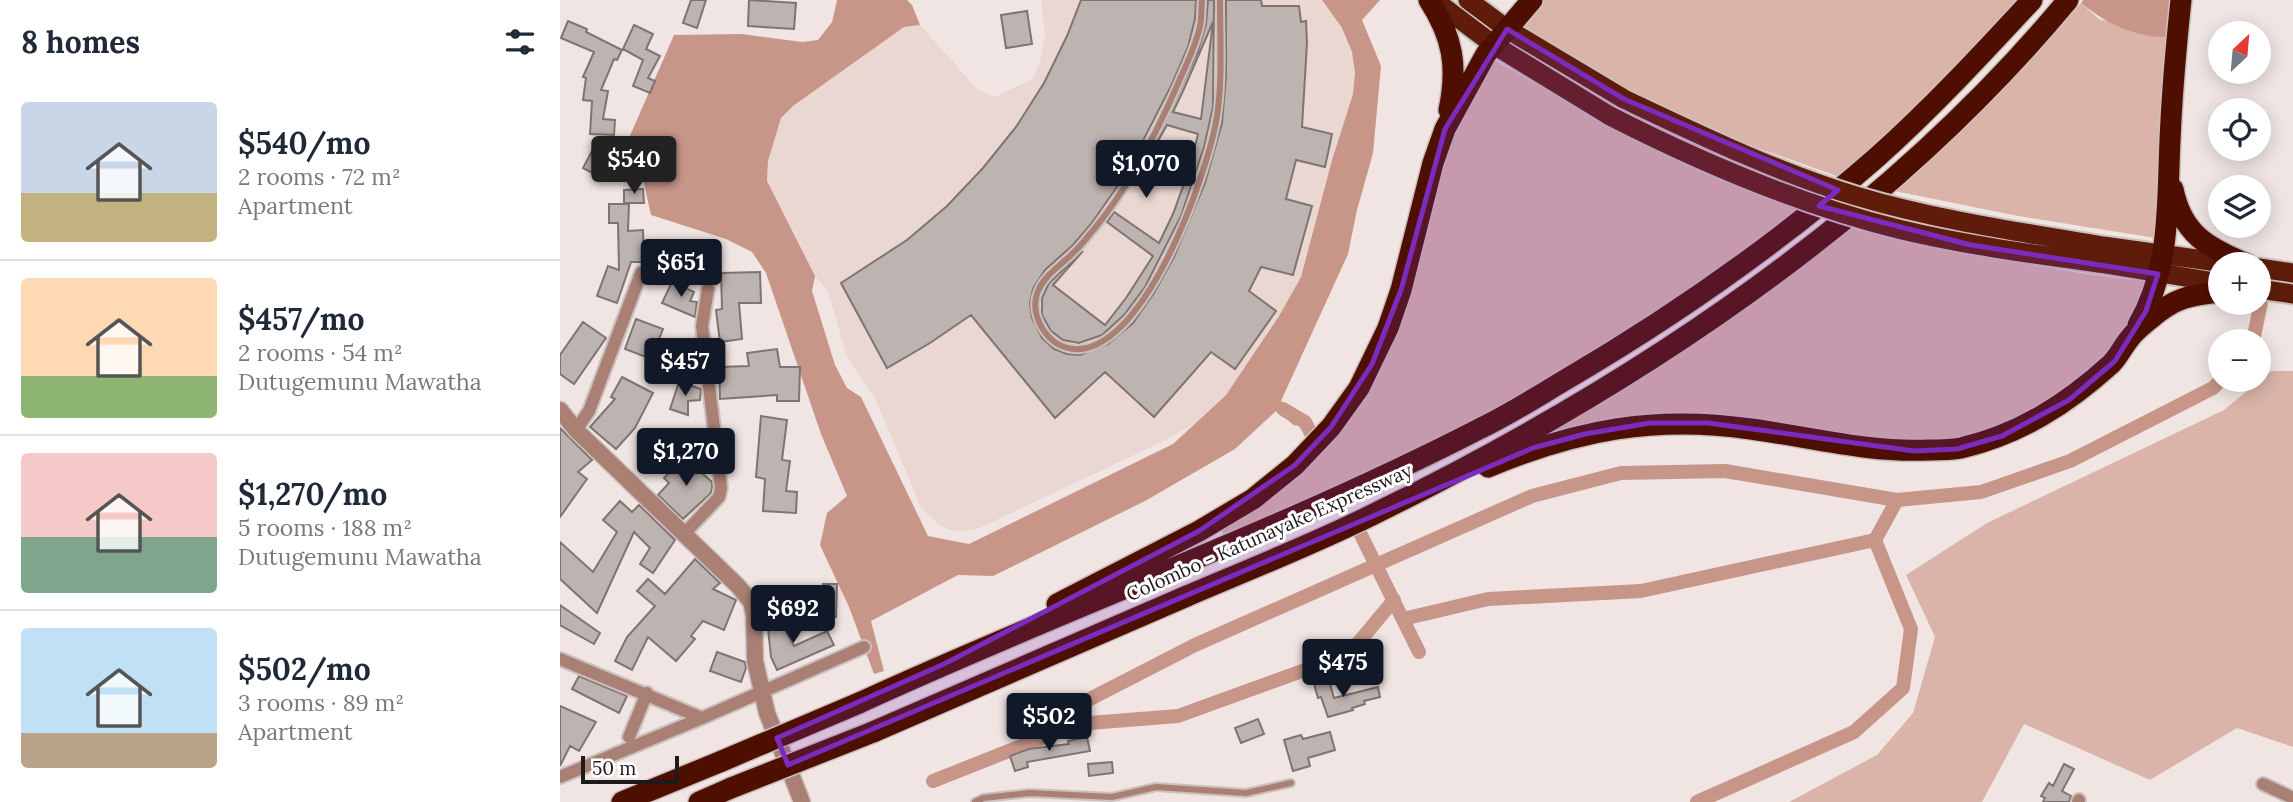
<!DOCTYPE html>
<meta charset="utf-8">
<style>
:root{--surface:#fff;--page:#f6f6f7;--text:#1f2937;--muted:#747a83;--line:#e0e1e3;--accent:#111827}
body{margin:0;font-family:Lora,serif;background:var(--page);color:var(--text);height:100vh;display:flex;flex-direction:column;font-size:26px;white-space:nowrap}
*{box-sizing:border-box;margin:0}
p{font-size:23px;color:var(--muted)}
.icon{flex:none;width:38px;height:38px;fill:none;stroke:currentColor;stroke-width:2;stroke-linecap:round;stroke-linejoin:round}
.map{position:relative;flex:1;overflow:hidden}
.sheet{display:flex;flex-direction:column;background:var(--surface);width:560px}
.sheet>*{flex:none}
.needle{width:46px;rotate:26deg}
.tools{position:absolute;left:1648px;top:21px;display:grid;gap:14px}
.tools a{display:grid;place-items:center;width:63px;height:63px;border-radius:50%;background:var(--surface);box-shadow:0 4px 18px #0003;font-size:35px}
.scale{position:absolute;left:21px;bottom:18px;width:98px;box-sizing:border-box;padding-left:7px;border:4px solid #1d1a19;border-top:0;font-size:19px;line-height:24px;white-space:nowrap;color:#1d1a19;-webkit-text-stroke:5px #fff;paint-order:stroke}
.price{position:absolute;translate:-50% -60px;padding:0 16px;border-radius:7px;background:var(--accent);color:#fff;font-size:23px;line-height:46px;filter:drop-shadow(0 2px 4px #0008)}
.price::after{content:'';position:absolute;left:50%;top:42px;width:21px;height:16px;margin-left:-10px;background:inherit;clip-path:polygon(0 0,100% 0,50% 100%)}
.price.on{background:#222;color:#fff}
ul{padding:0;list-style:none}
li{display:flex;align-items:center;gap:21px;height:175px;padding:0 21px}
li+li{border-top:2px solid var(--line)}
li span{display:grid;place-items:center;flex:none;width:196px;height:140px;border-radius:7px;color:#555}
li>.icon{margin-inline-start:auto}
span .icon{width:84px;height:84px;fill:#fffc;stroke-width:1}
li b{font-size:30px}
h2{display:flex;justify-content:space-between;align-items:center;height:84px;padding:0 21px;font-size:30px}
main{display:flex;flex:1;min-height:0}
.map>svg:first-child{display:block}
.built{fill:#ead7d2}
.green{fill:#dab4a9}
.water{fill:#c89688}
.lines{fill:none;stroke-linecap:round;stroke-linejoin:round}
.canal{stroke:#c89688;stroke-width:14}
.building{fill:#bdb3b0;stroke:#7e7472;stroke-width:2;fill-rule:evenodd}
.service-casing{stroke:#cac0be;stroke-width:10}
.minor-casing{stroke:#cac0be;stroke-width:16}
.tertiary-casing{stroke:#cac0be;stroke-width:19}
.trunk-casing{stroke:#cac0be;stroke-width:23}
.motorway-casing{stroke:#cac0be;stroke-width:24}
.service{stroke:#aa8074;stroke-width:6}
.minor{stroke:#aa8074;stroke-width:12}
.tertiary{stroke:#aa8074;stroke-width:16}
.trunk{stroke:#5f1c0a;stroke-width:19}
.motorway{stroke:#4f0f00;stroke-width:21}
.trunk-bridge-casing{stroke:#cac0be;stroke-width:23;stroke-linecap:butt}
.motorway-bridge-casing{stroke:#cac0be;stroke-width:24;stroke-linecap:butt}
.trunk-bridge{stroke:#5f1c0a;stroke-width:19}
.motorway-bridge{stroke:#4f0f00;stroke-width:21}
.marked{fill:#7b2cbf;fill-opacity:0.2;stroke:#7b2cbf;stroke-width:5;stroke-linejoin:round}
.labels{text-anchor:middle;stroke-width:6;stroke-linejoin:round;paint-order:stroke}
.street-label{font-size:19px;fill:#1d1a19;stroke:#fff}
</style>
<main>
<section class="sheet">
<h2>8 homes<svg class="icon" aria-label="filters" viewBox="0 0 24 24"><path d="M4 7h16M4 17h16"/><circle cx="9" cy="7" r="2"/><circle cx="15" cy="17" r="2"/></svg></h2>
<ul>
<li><span style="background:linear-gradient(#c9d6e8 65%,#c2b280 0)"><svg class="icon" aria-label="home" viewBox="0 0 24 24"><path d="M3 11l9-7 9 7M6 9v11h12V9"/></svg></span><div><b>$540/mo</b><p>2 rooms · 72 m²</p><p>Apartment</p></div></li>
<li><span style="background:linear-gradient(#ffd9b3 70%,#8fb573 0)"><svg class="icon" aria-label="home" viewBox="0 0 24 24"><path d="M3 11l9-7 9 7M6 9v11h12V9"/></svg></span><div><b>$457/mo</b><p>2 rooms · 54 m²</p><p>Dutugemunu Mawatha</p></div></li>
<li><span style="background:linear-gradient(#f6c9c9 60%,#7fa58c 0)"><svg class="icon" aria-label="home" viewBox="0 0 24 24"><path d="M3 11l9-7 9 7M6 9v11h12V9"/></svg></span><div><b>$1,270/mo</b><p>5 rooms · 188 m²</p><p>Dutugemunu Mawatha</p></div></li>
<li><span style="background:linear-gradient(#bfe0f5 75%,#b9a48a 0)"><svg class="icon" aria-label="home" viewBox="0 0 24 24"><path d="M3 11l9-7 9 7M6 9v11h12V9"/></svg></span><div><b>$502/mo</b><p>3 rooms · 89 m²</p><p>Apartment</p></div></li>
</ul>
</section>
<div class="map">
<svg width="1733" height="802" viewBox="0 0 1733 802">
<rect width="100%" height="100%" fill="#f0e5e2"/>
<path class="built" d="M481,0h281l20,28 10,24 3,21 -2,21 -21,66 -31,117 -22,39 -53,79 -34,30 -26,15 -191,90 -22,1 -13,-5 -19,-18 -45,-108 -29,-43 -19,-66 -13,-15 -48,-95 1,-20 13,-43 12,-12 111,-79 16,-2 58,65 17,7 38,-18 7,-17 5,-27z"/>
<path class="green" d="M980,0h482l-53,58 -127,120 -95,-34 -82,-34 -144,-80 4,-17z
M1521,3l18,16 71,18 -14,201 -138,-22 -128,-26 72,-60z
M929,57l116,66 204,85 -282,190 -242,112 -63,24 2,-7 118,-102 104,-287z
M1286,227c100,25 199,42 301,55l-12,37 -32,42 -55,44 -78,33 -52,6 -285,-26 -44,5 -33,10 2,-5 62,-39z
M1711,371h22v376l-56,-19 -87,52 -126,-56 -42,78h-193l88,-47 36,-42 22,-76 -29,-62 81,-52 237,-113z"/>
<path class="water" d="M277,0h70l5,5 8,20 -16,2 -111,79 -12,12 -13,43 -1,20 48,95 -3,15 23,74 12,23 14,9 67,139 41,8 204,-100 53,-49 53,-79 22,-39 31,-117 21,-66 2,-21 -3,-21 -10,-24 -20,-28h58l-18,20 19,46 -8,87 -16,57 -9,44 -67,147 21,13 -7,12 -19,-15 -41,38 -90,52 -152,75 -35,-1 -87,46 13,50 -10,3 -25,-67 -29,-62 7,-32 20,-17 -26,-62 -55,-161 -14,-21 -26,-13 -75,-24 -9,-41 -13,-36 45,-103 67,-1 61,8 16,-2 14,-18z
M1523,0h92l-5,37c-34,1 -63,-13 -89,-34z"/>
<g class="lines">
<path class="canal" d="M1693,341l8,-39
M723,409l22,13 7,13
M801,535l58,117
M843,619l85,-20 153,-8 234,-51
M517,724l7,-22 111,-57 337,-149 89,-23 104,-2 172,29
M373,781l144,-57 101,-8 171,-62 45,-54
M1137,802l157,-70 49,-44 8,-59 -36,-89 22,-40 84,-8 89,-31 143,-73 8,-8"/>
</g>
<path class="building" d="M131,0h15l-9,28 -14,-5z
M189,0l47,3 -2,26 -46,-3z
M521,0h115l-1,19 -7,28 -16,37 -46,90 -35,50 -18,21 -28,25 -12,19 -3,14 2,15 10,20 12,11 13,5 13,1 28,-11 25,-21 21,-30 20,-36 31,-74 17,-60 4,-46v-77h35l1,6h37l2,16 5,-1 1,22 -5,84 30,7 -7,33 -29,-7 -10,39 26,7 -19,69 -32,-8 -12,24 27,20 -41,58 -24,-17 -57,65 -49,-45 -50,46 -84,-103 -41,28 -43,25 -46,-85 66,-43 40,-34 36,-38 33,-41 28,-44 23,-47z
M648,0h6l-1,107 -9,40 -23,69 -36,71 -21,28 -22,20 -23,8 -16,-3 -12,-9 -9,-16v-17l7,-15 34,-32 -30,34 52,40 21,-27 27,-42 -46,-34 7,-10 45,31 14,-29 17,-47 8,-33 -31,-9 -21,37 52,-111 8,-27zM653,22l-12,97 -28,-7 10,-21z
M467,11l5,33 -26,4 -5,-33z
M8,21l19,8 -1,3 36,18 -5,10 -3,-1 -13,31 7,1 -5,28 12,1 -1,15 -24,-1 2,-33 -9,-1 3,-22 -3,-1 11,-25 -33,-14z
M74,25l19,9 -7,15 14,7 -12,22 7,3 -5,12 -17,-7 10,-26 -20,-11z
M39,138v21l5,2 -8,14 -13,-7z
M83,189l1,14h-20v-13z
M49,204h20l-1,27 15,-1 1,32h-13l-14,41 -20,-7 11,-30 11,4 -1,-47h-9z
M200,272l1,31h-22l3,36 -22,3 -4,-32 6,-1 -1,-36z
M112,282l22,10 -4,9 7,1 -2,15 -33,-14z
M76,319l27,10 -12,30 -26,-10z
M23,322l23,16 -32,46 -14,-10v-19z
M217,349l3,18h20l-1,34h-22v-6l-57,4 -1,-32 30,-1 -2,-13z
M62,377l31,16 -18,35 -19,21 -26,-22 25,-28 -4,-2z
M119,382l22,7 -1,11 -12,1v14l-18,-6z
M201,416l26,4 -5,40 8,1 -4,30 11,1 -1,21 -33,-2 2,-32 -9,-2z
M0,428l32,32 -14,12 9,7 -27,38z
M124,457l28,25v6l-1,5 -28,26 -25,-24 11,-12 -5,-5z
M60,501l12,11 7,-7 36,35 -22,33 -13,-9 10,-16 -16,-16 -37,81 -37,-34v-37l33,30 24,-40 -14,-12z
M135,559l25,24 -7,6 23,11 -12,30 -21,-9 -12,15 4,3 -19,22 -28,-24 -16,33 -17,-9 12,-24 28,-31 -18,-15 11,-12 17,15z
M263,584h14l-1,33h-14z
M0,605l40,28 -6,11 -34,-19z
M217,615l17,31 33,-15 7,14 -57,25 -6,-13 -3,-29 3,-2 -4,-6z
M157,652l28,10 1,6 -5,14 -31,-11z
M19,676l48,20 -8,17 -47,-24z
M769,680l5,18 44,-11 2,10 -16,4 1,3 -13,4 1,2 -25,7 -7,-20 -3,1 -4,-14z
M0,706l36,16 -17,29 -9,-5 -10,20z
M698,719l6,15 -23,9 -6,-15z
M770,732l5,18 -27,8 2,8 -17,5 -9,-31 17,-5 2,4z
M527,737l3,14 -63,11 1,5 -13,4 -5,-15 19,-7 40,-5 -1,-3z
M552,762l1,11 -24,3 -1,-12z
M1504,764l10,5 -12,22 9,5 -2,6h-26l2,-4 -4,-2 8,-13 4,3z"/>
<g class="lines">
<g class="service-casing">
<path id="service" d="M642,0c-1,8 0,18 -2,26 -4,20 -15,41 -23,60 -22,50 -47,99 -82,142 -7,8 -13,17 -21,24 -11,12 -29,22 -36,39 -7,16 0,36 13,48 7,7 19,11 29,10 67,-6 125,-169 136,-227 7,-38 4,-83 4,-122
M415,802l8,-4 47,-5 82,4 44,-10 90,6 45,-10"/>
</g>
<g class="minor-casing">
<path id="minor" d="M16,430l13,-19 52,-138
M124,534l35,-37 2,-9 -19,-162 6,-37
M0,659l142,59 162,-71
M69,737l18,-44
M0,777l142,-59
M1703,784l30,14
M1518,802l1,-2"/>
</g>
<g class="tertiary-casing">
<path id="tertiary" d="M0,410l16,20 162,156 13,16 3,13 1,46 12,52 35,89"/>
</g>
<g class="trunk-casing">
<path id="trunk" d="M874,0l60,45 116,71
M908,0l39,29 117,70
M1543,246l129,18
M1539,263l122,20
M1699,268l34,5
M1699,289l34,5"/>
</g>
<g class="motorway-casing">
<path id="motorway" d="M869,0c24,37 29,67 20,110
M1613,189c9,45 35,59 74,75
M1578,325c33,-56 29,-122 32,-185 2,-47 6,-93 11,-140
M928,467c89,-37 167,-52 263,-38 59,8 118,24 178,21 11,0 22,0 32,-2 59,-14 106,-44 150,-84 8,-8 12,-18 19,-26 5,-7 13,-13 19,-18 25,-22 40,-25 72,-28
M497,604l142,-73 54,-32 42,-34 36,-38 28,-39 29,-60 13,-38 32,-127 12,-34 41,-75 46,-54
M299,703c206,-95 420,-171 622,-275 29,-14 57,-32 84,-48 111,-65 215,-138 311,-222 55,-49 106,-104 156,-158
M313,732c104,-46 209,-91 314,-136 63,-27 127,-52 189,-83 257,-126 508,-291 692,-513
M62,802l100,-41
M139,802l32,-14"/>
</g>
<use href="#service" class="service"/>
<use href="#minor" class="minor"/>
<use href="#tertiary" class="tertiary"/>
<use href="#trunk" class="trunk"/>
<use href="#motorway" class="motorway"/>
<g class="trunk-bridge-casing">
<path id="trunk-bridge" d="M1064,99c76,36 152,73 232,97 80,24 164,36 247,50
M1050,116c92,47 188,88 288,113 66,16 134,25 201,34"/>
</g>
<g class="motorway-bridge-casing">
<path id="motorway-bridge" d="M162,761l137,-58
M171,788l142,-56"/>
</g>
<use href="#trunk-bridge" class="trunk-bridge"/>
<use href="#motorway-bridge" class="motorway-bridge"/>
</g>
<path class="marked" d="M947,29l117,70 214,91 -19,16 152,39 187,29 -12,37 -31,50 -46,39 -67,36 -45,13 -43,2 -206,-28h-58l-65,11 -52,14 -745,317 -11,-27 167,-74 255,-133 96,-66 36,-38 41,-63 29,-74 44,-161z"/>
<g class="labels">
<g class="street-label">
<text transform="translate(709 532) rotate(-24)" y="7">Colombo - Katunayake Expressway</text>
</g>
</g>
</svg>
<div class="tools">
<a><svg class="needle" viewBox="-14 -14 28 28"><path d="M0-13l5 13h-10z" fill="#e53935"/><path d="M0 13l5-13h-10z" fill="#747a83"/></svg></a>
<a><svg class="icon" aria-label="locate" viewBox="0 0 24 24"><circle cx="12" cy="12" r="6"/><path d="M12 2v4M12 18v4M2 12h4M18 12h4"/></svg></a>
<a><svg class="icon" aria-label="layers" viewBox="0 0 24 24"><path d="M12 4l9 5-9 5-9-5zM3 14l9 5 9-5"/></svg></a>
<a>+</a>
<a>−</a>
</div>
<div class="scale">50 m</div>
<b class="price on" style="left:74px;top:196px">$540</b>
<b class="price" style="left:586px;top:200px">$1,070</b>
<b class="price" style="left:121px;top:299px">$651</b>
<b class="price" style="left:125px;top:398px">$457</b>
<b class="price" style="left:126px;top:488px">$1,270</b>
<b class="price" style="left:233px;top:645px">$692</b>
<b class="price" style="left:783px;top:699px">$475</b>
<b class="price" style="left:489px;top:753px">$502</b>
</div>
</main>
